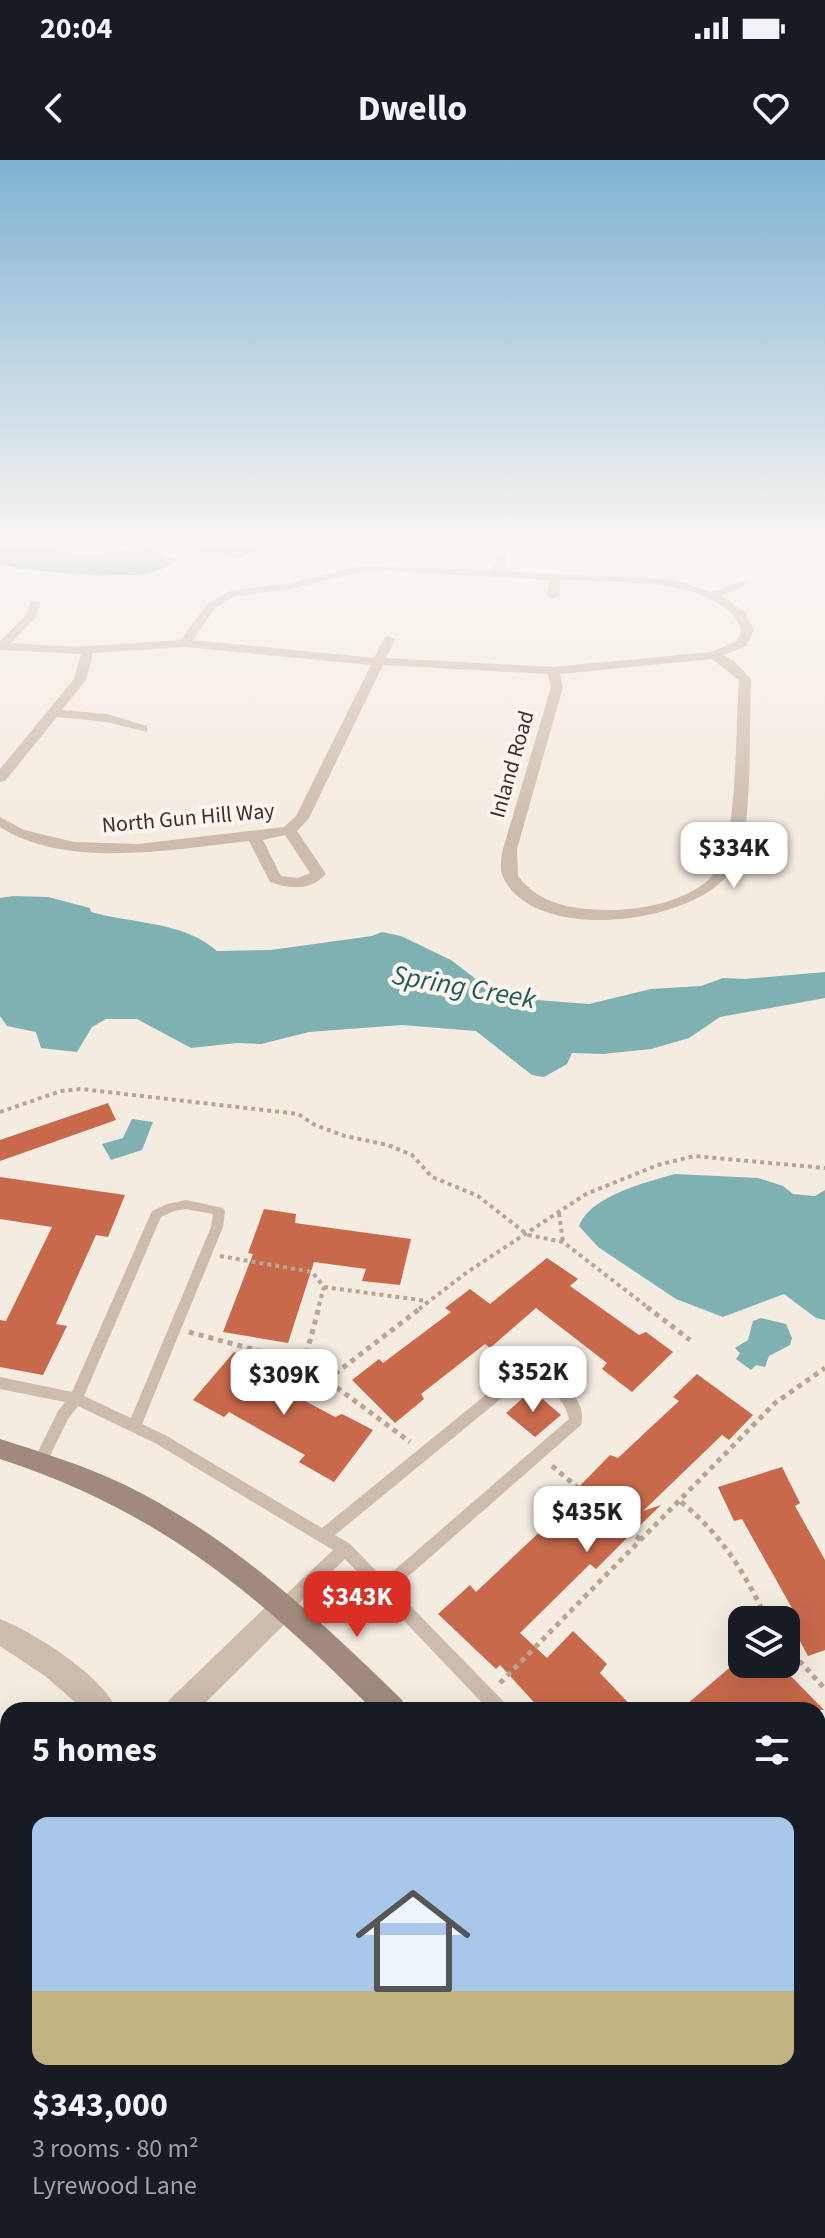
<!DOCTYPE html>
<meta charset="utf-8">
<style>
:root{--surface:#171b24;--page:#242831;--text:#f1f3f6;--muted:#9ea1a6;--line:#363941;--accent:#d93025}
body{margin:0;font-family:"Source Sans 3",sans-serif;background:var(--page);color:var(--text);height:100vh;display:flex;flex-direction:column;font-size:30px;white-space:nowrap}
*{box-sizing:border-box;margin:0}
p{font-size:26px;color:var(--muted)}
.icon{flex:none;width:44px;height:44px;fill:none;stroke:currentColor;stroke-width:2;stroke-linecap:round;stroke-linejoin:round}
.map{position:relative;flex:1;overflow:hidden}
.drawer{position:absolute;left:0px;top:1542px;width:826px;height:536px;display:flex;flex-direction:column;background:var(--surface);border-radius:24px 24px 0 0;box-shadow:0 8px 32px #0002}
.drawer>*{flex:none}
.fabs{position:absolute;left:728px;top:1446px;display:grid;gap:16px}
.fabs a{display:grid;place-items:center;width:72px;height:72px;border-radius:16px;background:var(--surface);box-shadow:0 8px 32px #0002;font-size:40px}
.price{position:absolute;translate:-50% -68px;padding:0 18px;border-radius:16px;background:#fff;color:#222;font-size:26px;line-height:52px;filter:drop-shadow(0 2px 4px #0008)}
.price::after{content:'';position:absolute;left:50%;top:48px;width:24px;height:18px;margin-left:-12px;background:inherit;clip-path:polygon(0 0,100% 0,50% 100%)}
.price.on{background:var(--accent);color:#fff}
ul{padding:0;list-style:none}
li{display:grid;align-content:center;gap:16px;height:424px;padding:0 32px}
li+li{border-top:2px solid var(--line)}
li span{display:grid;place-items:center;height:248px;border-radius:16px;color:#555}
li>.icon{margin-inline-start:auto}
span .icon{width:144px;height:144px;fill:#fffc;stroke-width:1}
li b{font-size:34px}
h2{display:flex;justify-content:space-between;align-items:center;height:96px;padding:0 32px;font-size:34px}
.status{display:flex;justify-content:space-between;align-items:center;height:56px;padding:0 40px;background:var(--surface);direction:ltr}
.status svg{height:22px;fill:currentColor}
header{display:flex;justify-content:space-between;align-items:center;height:104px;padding:0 32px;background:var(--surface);font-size:36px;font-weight:700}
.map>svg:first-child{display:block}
.water{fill:#7fb0b2}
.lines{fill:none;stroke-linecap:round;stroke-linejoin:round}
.stream{stroke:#7fb0b2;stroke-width:4}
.building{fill:#c8694b}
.path-far1{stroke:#b9a596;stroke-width:4;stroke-dasharray:4 4;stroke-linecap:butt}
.path{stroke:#b9a596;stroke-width:5;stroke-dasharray:5 5;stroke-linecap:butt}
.lane{fill:#cdbbac;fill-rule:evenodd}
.street{fill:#cdbbac;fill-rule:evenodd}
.secondary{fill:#a18a7d;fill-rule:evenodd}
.labels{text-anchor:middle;stroke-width:8;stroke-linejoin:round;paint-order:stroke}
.far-street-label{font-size:22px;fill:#3b302b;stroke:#fbf5ee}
.water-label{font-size:28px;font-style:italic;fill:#1f5a5e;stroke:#fbf5ee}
</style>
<div class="status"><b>20:04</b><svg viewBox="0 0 49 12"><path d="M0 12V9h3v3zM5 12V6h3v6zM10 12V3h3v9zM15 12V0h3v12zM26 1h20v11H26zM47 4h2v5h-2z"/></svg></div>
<header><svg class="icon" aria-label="back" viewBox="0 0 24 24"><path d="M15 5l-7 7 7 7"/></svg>Dwello<svg class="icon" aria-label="heart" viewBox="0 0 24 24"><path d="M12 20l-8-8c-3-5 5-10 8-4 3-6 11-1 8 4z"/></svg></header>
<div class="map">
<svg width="825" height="2078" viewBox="0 0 825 2078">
<rect width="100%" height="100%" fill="#f4ebe1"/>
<path class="water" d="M0,382h40l29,11 22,2 49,-8 38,13c-11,7 -21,12 -34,14 -22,4 -124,-2 -144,-10z
M153,382h126l-40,16z
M14,736l34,1 42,11 1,4c42,12 92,9 126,39l54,-1 101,-14 10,-4 19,4 50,24 42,32 44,8 52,4 62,-15 50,-3 22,-8 22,1 80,-7v26l-105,19 -31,21 -38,11 -48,5 -31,-1 -5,11 -23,13 -12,-2 -56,-44 -74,-6 -93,7 -48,12 -24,-1 -46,5 -54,-29h-31l-14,8 -15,25 -36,-4 -5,-16 -29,-6 -7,-10v-118z
M132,959l21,3 -11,28 -31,10 -9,-16 21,-6z
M675,1014l83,4 25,8 10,8 22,2 10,-6v130l-9,-2 -32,-24 -61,23 -47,-18 -78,-52 -19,-21c11,-30 68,-44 96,-52z
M761,1158l25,6 6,14 -2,7 -21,11 -4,11 -9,-2 -5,5 -15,-11 4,-6 -5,-5 13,-8 5,-19z"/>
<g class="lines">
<path class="stream" d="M141,392l19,-10"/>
</g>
<path class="building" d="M108,943l8,17 -116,41v-21z
M0,1017l125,18 -17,42 -12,-2 -40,89 11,2 -24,49 -43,-8v-47l6,1 46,-94 -52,-8z
M264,1049l32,5 -1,9 116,16 -11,46 -38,-4 4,-12 -52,-7 -26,81 -65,-11 30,-78 -5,-1z
M547,1098l31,21 -8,7 69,49 7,-3 27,20 -41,40 -30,-23 5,-6 -71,-55 -46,40 -5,-4 -64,50 3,5 -29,24 -43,-43 27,-21 4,4 68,-51 -6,-4 25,-19 20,15z
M234,1192l31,18 -6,6 76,41 7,-3 31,16 -39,52 -35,-20 6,-7 -76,-43 -5,5 -31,-17z
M697,1214l56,41 -24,25 -7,-5 -79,76 18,-6 -38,37 -27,27 -6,-5 -70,69 27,25 26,-27 34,33 -7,9 35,37h-94l-41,-45 -4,4 -58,-55 32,-29 6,7 71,-67 -7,-6 31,-24 39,-40 8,3 61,-57 -6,-4z
M532,1230l29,25 -26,22 -29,-24z
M782,1307l18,36 -5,3 30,54v90l-17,6 -22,-41 7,-5 -51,-91 -8,2 -16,-34z
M734,1504h45l45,46h-144z"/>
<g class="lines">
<path class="path-far1" d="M0,952l61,-21 20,-2 217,25 17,11 30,11 43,9 24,10 20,22 46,19 50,39 35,7 87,67
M559,1053l4,29
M220,1096l92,16 12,15 -6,22
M324,1127l103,14
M419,1149l47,-36 120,-79 72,-29 36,-9 131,12"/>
<path class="path" d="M647,1147l43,33
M189,1172l115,31 106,79
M304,1203l15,-56
M327,1220l95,-73
M552,1306l90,75
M681,1342c41,33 64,71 86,118
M786,1486l39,43
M500,1523l275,-280 50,-35"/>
<path class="lane" d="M186,1040l37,8 2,3 -2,16 -81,197 23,11 157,93 182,-148 30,-11c23,9 54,27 47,56l-187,164 112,115 2,6h-19l-144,-151 -54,52 -6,2 -6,-2 -2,-5 2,-5 54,-51 -178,-107 -77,-37 -10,13 -23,47 -5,2 -5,-2 -2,-4 25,-51 7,-9 -65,-13v-12l72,15 80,-181 15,-7zM186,1049l27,5 -2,13 -80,191 -47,-22 77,-179 13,-6zM533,1221c19,9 31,17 36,38l-185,160 -34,-35 -15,-9 179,-147z
M825,1621v20l-7,4v-20z
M825,1756v21l-7,3v-21z
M518,2070h23l4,8h-23z"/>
<path class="street" d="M492,382h10l5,12 -3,17 170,9 37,12 31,-11 5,3 -25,12 24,17 8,17 -8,16 -23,9 11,6 17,18c-2,41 2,151 -14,183 -30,62 -199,84 -233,17 -5,-9 -3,-20 -1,-30l48,-162 -3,-13 -165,-9 -74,153 -12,13 29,43c-15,17 -37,15 -56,8l-21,-41c-75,8 -182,29 -249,-14v-10l24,13 50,12 64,2 146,-17 12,-11 75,-151 -186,-18 -92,6 -7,27 -24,30 45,4 40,12v6l-41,-10 -49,-5 -52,64 -5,1v-13l74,-90 7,-25 -81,-4v-9l26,-26 5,-14 10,2 -6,15 -24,25 63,4 107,-7 26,-36 23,-13 60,-8 69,-17 134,4 4,-16zM385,411l165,9 -3,16 6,3 6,-3 2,-16c49,3 160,-5 181,50l-5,11 -25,11 -159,15 -167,-9 9,-18 -6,-4 -4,1 -11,21 -181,-18 22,-32 18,-11 57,-8 69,-17zM712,499l27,21c-3,39 -2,161 -21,189 -21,31 -77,42 -112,41 -34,-1 -66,-5 -88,-34l-1,-27 46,-162 -3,-13zM285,675l25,38 -12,5 -17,-2 -18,-36z
M285,1434l9,3 4,9 -4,9 -96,95h-33l4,-10 107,-103z
M0,1459c35,14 102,56 117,91h-33l-39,-34 -45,-30z
M8,1704v35l-8,3v-35z
M300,2070h38l-4,8h-38z"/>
<path class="secondary" d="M0,1279c41,13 82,26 121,44 108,52 196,134 281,217l4,10h-33c-115,-116 -215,-200 -373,-251z
M818,2053l7,3v22h-22l-4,-8h19z"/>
</g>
<linearGradient id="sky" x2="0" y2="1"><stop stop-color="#7eb2d2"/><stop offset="0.57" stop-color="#faf6f2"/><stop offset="1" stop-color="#faf6f2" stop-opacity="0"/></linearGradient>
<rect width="825" height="673" fill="url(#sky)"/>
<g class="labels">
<g class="far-street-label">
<text transform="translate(511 604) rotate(-74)" y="8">Inland Road</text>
<text transform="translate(188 657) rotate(-5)" y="8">North Gun Hill Way</text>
</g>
<g class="water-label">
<text transform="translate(464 826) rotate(10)" y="10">Spring Creek</text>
</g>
</g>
</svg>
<div class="fabs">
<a><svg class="icon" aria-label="layers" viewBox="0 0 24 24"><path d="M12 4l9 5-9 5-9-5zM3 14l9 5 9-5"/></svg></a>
</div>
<b class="price" style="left:734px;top:730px">$334K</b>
<b class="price" style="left:533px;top:1254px">$352K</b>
<b class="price" style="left:284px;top:1257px">$309K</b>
<b class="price" style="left:587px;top:1394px">$435K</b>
<b class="price on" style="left:357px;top:1479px">$343K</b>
<section class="drawer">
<h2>5 homes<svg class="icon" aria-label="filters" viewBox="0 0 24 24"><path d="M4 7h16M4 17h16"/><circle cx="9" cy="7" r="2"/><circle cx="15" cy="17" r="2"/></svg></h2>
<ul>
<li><span style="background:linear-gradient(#a9c7e8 70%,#c2b280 0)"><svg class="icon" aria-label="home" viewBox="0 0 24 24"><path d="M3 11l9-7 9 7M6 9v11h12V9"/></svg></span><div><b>$343,000</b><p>3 rooms · 80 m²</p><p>Lyrewood Lane</p></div></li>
</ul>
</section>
</div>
